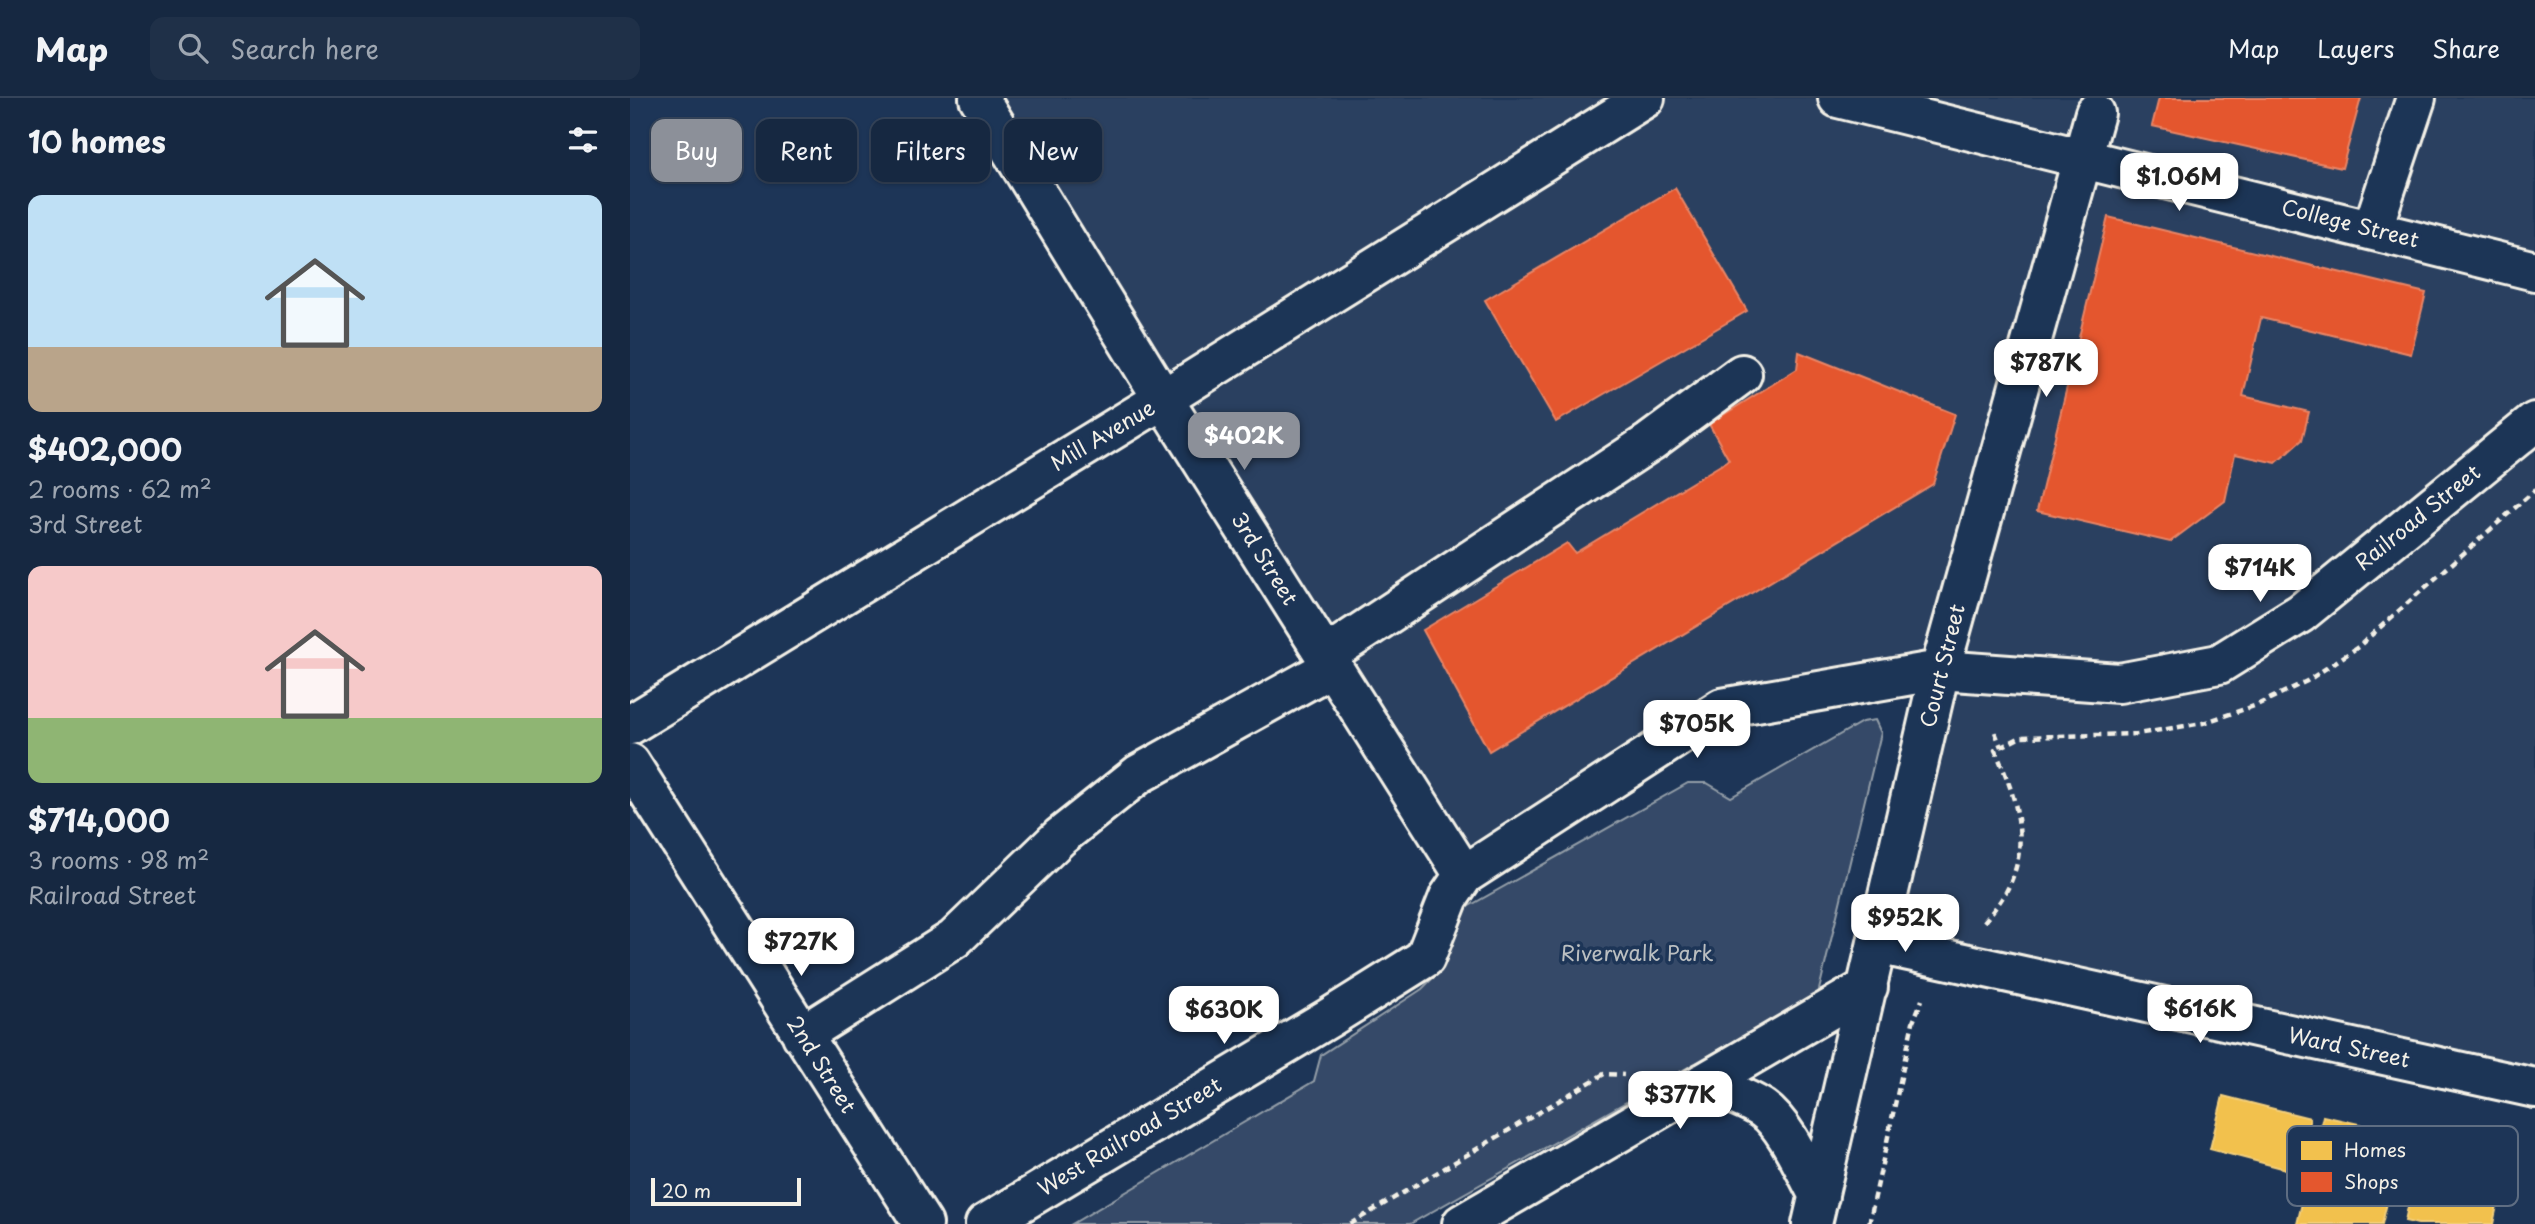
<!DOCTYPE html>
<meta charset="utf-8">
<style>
:root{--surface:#162841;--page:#1f3048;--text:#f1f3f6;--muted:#9ea6b1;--line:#35445a;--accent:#8c9099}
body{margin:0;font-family:"Playpen Sans",sans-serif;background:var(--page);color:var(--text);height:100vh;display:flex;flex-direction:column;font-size:26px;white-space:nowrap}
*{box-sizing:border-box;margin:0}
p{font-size:23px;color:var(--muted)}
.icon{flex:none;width:38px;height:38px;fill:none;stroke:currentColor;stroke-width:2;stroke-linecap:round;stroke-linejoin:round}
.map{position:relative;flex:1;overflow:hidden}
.drawer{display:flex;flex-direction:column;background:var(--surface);width:630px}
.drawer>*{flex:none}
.hud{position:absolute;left:21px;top:21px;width:665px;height:63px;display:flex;gap:14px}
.scale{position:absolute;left:21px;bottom:18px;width:150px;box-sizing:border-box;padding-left:7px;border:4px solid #f4f1e8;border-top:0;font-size:19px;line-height:24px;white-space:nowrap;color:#f4f1e8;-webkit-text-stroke:5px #1d3557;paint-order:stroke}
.price{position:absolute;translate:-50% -60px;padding:0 16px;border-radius:14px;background:#fff;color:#222;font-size:23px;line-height:46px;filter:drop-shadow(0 2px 4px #0008)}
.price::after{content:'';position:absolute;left:50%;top:42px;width:21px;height:16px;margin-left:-10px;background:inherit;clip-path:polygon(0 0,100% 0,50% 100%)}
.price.on{background:var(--accent);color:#fff}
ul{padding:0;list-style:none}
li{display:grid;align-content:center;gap:14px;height:371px;padding:0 28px}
li span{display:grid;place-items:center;height:217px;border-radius:14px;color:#555}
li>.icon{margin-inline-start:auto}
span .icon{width:126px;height:126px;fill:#fffc;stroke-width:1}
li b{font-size:30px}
h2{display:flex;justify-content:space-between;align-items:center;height:84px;padding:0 28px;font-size:30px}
.chip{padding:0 24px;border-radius:14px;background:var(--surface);box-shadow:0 2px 5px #0004,0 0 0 2px var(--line);font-size:24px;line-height:63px}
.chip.on{background:var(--accent);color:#fff}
header{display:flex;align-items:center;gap:42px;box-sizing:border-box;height:98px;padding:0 35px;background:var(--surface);border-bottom:2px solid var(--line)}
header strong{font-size:33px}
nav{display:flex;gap:38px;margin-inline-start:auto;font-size:24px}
.search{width:490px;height:63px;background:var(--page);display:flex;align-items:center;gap:18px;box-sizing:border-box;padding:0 24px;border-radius:14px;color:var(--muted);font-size:26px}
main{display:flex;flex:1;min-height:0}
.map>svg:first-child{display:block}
.built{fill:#2a4060}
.green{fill:#354a67;stroke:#949ea8;stroke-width:2}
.homes{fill:#f2c14e;stroke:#f3cf7c;stroke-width:2}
.shops{fill:#e4572e;stroke:#e98566;stroke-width:2}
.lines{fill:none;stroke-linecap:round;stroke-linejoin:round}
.minor-casing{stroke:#f4f1e8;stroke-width:44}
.path{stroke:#f4f1e8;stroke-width:4.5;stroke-dasharray:7 5;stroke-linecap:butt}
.minor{stroke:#1d3557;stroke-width:38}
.labels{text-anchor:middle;stroke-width:7;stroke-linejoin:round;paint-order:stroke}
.street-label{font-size:21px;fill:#f4f1e8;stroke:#1d3557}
.park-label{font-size:21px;fill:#bbbfc1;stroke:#1d3557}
.key{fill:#1d3557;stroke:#5e6d82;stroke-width:2}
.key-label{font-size:19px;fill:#f4f1e8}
</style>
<header>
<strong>Map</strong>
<div class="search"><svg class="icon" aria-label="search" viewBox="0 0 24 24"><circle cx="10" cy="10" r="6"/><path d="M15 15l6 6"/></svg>Search here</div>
<nav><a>Map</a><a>Layers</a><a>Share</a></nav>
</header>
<main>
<section class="drawer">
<h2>10 homes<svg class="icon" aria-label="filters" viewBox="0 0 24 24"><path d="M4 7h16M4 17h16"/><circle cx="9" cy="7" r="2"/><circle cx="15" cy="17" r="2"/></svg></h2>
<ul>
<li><span style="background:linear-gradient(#bfe0f5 70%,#b9a48a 0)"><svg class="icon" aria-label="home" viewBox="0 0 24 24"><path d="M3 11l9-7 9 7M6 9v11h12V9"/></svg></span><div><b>$402,000</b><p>2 rooms · 62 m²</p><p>3rd Street</p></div></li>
<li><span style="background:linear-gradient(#f6c9c9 70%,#8fb573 0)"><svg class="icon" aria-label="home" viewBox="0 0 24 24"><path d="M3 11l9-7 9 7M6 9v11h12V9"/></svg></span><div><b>$714,000</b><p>3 rooms · 98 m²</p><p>Railroad Street</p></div></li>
</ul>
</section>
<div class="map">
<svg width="1905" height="1126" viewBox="0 0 1905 1126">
<rect width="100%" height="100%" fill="#1d3557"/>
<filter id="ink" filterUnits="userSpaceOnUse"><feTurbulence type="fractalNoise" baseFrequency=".0143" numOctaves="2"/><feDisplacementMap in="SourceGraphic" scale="14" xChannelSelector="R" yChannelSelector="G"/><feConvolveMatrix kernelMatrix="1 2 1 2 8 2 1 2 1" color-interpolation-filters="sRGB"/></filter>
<g filter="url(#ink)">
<path class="built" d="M349,0h1556v990l-658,-144 63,-273 -218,37 -258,167z"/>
<path class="green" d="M1245,622l6,13 -63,261 -408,230h-338l242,-143 7,-26 101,-66 13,-13 29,-67 224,-126h19l24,14 131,-75z"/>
<path class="homes" d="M1593,998l87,22 -13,54 -87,-23z
M1693,1018l58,13 -14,56 23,5 -8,34h-85z
M1789,1057l85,18 -11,51h-75l-13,-3z"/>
<path class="shops" d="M1529,0h202l-19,70 -190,-42z
M1045,90l72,123 -191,111 -71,-122z
M1478,119l318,76 -15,61 -150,-36 -18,78 66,16 -7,28 -26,23 -41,-9 -10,47 -55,41 -133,-31z
M1169,254l156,62 -22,70 -444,267 -66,-121 144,-87 8,10 154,-93 -20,-36 88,-55z"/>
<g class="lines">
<g class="minor-casing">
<path id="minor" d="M349,0l184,301 301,476
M1208,0l697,173
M1742,132l44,-132
M695,558l325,-214 92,-68
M0,627l533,-326 482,-301
M0,665l293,461
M1247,846l658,144
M172,937l152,-96 106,-102 79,-63 193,-107
M1073,985c20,8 42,14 60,26 23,16 42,62 56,87
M355,1126l344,-206 96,-60 24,-61 15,-22 258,-167 218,-38 179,13 100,-19 82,-51 234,-191
M832,1126l406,-237
M1182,1126l128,-554 155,-557"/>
</g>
<path class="path" d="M1365,634l6,15
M1354,824c9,-11 19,-23 25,-36 22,-46 6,-92 -14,-136l26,-13 116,-3 66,-11 54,-18 50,-24 51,-34 177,-157
M720,1126l254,-150 20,1
M1239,1126l44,-202 9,-22"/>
<use href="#minor" class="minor"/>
</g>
</g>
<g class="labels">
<g class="street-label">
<text transform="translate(1720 126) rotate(14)" y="7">College Street</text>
<text transform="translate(473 338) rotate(-31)" y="7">Mill Avenue</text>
<text transform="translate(1788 420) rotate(-39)" y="7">Railroad Street</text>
<text transform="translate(634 461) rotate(58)" y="7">3rd Street</text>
<text transform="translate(1313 568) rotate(-76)" y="7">Court Street</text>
<text transform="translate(1719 950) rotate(12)" y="7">Ward Street</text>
<text transform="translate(191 967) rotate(58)" y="7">2nd Street</text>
<text transform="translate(500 1039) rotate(-31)" y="7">West Railroad Street</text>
</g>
<g class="park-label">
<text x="1007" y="863">Riverwalk Park</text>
</g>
</g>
<rect x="1657" y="1028" width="231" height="80" rx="10" class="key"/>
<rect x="1671" y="1043" width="31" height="19" fill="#f2c14e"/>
<rect x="1671" y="1074" width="31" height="20" fill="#e4572e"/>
<g class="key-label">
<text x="1714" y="1059">Homes</text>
<text x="1714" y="1091">Shops</text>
</g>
</svg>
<div class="scale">20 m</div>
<b class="price" style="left:1549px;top:115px">$1.06M</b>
<b class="price" style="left:1416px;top:301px">$787K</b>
<b class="price on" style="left:614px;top:374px">$402K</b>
<b class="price" style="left:1630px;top:506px">$714K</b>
<b class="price" style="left:1067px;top:662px">$705K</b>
<b class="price" style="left:1275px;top:856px">$952K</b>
<b class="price" style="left:171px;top:880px">$727K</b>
<b class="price" style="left:1570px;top:947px">$616K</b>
<b class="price" style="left:594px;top:948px">$630K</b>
<b class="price" style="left:1050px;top:1033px">$377K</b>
<div class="hud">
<a class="chip on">Buy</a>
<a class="chip">Rent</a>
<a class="chip">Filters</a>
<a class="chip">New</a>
</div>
</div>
</main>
